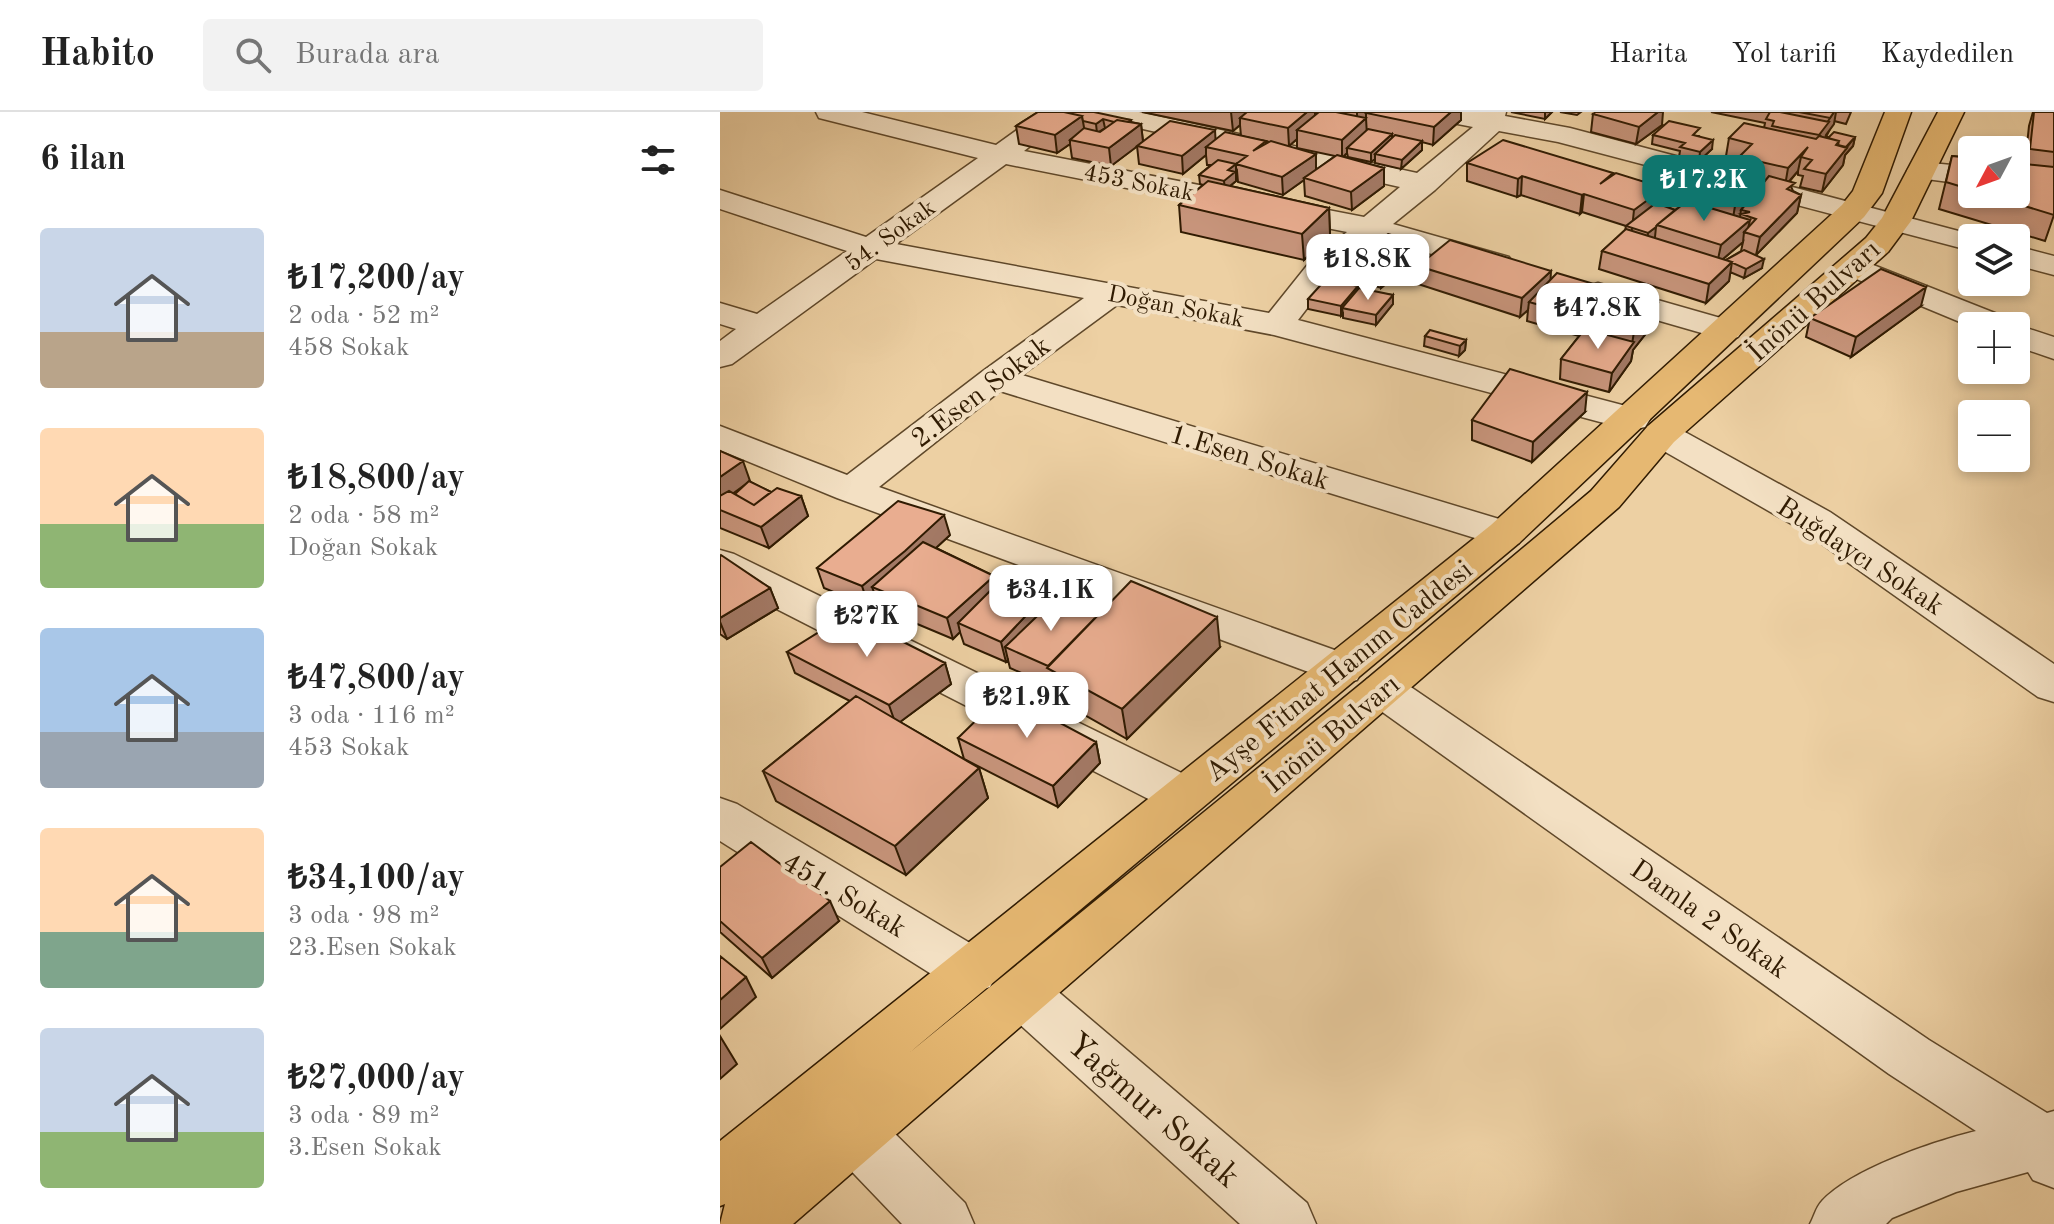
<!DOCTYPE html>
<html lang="tr">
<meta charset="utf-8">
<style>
:root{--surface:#fff;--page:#f2f2f2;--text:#222;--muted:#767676;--line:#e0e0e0;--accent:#0f766e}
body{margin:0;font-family:"Old Standard TT",serif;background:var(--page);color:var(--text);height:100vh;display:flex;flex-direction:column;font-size:30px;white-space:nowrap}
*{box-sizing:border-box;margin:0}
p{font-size:26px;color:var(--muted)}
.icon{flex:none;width:44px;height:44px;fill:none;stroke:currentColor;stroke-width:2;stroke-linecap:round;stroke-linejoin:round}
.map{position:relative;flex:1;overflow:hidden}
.details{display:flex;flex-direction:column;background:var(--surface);width:720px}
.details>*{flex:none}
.needle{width:52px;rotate:229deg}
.tools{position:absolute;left:1238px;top:24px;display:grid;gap:16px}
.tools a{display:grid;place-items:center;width:72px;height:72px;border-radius:8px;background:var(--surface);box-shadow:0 4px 12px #0003;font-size:40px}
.price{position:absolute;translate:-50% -68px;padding:0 18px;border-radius:16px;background:#fff;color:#222;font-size:26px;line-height:52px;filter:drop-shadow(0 2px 4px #0008)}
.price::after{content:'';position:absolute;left:50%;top:48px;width:24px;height:18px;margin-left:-12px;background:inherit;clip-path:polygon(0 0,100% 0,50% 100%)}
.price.active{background:var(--accent);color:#fff}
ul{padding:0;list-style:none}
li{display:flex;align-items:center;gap:24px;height:200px;padding:0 40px}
li span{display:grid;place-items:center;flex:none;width:224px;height:160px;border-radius:8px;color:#555}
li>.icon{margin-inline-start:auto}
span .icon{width:96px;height:96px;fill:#fffc;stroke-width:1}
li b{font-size:34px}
h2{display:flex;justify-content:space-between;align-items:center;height:96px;padding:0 40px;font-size:34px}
header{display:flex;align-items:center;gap:48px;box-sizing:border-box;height:112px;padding:0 40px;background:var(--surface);border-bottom:2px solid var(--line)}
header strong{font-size:38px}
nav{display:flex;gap:44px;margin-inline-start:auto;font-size:28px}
.search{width:560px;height:72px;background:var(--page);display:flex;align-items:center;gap:20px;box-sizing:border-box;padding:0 28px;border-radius:8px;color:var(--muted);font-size:30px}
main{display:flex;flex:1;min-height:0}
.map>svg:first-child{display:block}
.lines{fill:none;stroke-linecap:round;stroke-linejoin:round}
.minor-casing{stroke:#5f482a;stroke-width:3}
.major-casing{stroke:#301b02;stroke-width:3}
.minor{fill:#f3e0c3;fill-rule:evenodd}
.major{fill:#e6b872;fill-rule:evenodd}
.wall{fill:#c8957c;stroke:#301b02;stroke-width:2;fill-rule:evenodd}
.shaded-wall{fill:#a37965;stroke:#301b02;stroke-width:2}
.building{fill:#e9ad90;stroke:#301b02;stroke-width:2}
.labels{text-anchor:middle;stroke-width:8;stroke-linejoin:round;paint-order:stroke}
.far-street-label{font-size:24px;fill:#301b02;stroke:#f3e0c3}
.street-label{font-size:28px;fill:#301b02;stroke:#f3e0c3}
.near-street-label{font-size:34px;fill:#301b02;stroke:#f3e0c3}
</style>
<header>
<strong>Habito</strong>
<div class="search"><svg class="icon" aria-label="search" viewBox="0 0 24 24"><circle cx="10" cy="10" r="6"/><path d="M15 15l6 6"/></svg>Burada ara</div>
<nav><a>Harita</a><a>Yol tarifi</a><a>Kaydedilen</a></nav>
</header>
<main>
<section class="details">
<h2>6 ilan<svg class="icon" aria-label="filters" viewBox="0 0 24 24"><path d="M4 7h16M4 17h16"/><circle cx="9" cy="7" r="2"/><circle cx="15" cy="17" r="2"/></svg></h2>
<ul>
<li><span style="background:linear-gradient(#c9d6e8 65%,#b9a48a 0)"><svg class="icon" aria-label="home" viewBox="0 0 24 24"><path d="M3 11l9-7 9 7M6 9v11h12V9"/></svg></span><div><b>₺17,200/ay</b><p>2 oda · 52 m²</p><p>458 Sokak</p></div></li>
<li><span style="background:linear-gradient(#ffd9b3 60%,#8fb573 0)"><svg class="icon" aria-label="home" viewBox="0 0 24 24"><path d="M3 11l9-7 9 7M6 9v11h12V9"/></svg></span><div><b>₺18,800/ay</b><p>2 oda · 58 m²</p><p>Doğan Sokak</p></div></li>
<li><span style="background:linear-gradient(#a9c7e8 65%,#9aa5b1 0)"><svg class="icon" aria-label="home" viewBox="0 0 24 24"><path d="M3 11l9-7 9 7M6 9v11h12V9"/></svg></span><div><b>₺47,800/ay</b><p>3 oda · 116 m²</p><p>453 Sokak</p></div></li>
<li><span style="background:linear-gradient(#ffd9b3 65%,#7fa58c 0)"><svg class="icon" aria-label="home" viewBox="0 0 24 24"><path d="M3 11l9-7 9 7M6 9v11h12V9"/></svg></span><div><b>₺34,100/ay</b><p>3 oda · 98 m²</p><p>23.Esen Sokak</p></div></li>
<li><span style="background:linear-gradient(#c9d6e8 65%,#8fb573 0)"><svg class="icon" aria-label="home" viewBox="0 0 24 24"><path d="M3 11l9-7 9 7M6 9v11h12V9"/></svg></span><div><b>₺27,000/ay</b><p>3 oda · 89 m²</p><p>3.Esen Sokak</p></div></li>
</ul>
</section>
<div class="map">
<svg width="1334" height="1112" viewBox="0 0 1334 1112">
<rect width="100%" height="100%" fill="#edd0a3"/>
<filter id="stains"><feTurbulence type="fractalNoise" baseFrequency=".0025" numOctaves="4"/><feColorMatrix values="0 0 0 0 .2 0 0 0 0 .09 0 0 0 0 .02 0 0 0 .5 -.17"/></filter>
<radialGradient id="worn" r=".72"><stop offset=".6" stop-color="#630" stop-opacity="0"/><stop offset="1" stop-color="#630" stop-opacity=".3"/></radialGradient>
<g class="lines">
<g class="minor-casing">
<path id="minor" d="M96,0h46l134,33 46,-33h31l-49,39 340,66 36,-30 -297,-67 -10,-2 -3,-6h49l278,61 56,-46 -46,-9 -3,-6h82l-1,4 65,12 415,110h-13v13l-414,-109 -59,-11 -64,59 -42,34 116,33 5,7 -5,7 -11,2 -122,-35 -45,39 -33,43 347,91 5,8 -5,8 -13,3 -13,-3 -345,-92 -157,-30 -95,70 497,150 6,9 -6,9 -14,4 -14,-4 -491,-152 -121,96 478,171 6,11 -6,11 -16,4 -504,-186 -117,-48v-24l127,49 136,-104 101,-73 -208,-39 -144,105 -12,3v-26l16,-12 -16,-5v-21l37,11 90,-63 -127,-42v-19l146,47 112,-79 -159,-40zM286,52l341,68 -38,31 -40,50 -373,-69z
M1201,50l51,5v18l-61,-8 -4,-6 4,-6z
M1296,134l38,10v19l-38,-10z
M1133,145l157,62 4,5 40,13v22l-38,-13v-20l-44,1 -130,-54 -5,-7 5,-7z
M878,171l140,40 5,7 -5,7 -12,3 -139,-40 -5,-7 5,-7z
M941,311l13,3 156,86 224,152v38l-16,-5 -236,-167 -154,-88 -5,-8 5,-8z
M0,438l14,4 466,228 7,13 -7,13 -17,5 -17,-5 -446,-228z
M663,562l16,5 530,361 118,73 7,-2v77l-21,-8 -5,-8 -72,20 -64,26 -6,6h-76c4,-7 6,-17 12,-23 30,-32 110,-59 154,-70l-87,-57 -522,-373 -6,-11 6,-11z
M0,686l17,6 253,151 8,16 -8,16 -19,6 -19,-6 -232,-146z
M303,859l19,7 265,225 9,21h-76l-236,-214 -8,-16 8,-16z
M135,995l21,8 89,88 9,21h-72l-68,-71 -8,-19 8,-19z"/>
</g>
<g class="major-casing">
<path id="major" d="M1165,0h26l-29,81 -18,24 -345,326 -610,510 458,-374 224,-188 57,-65 218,-188 16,-20 56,-106h26l-53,109 -23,31 -214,190 -55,65 -826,717h-73l5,-20 -5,2v-65l771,-616 351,-320 11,-14z"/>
</g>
<use href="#minor" class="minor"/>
<use href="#major" class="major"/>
</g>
<path class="wall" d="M318,0l93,8v2l10,2 2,17 73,-1 50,1v3l4,-2 -29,-6 -1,-11 -7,6 -91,-19h176l-3,1v2l4,-3h142v8l-28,25 -11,-3v8l-21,19 -26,-6v-4l-4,3 -23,-5 -1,-4 -4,4 41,11v18l-32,24 -47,-14 -1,-16 -21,15 -45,-13 -1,-11 -2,3 1,7 -6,5 99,22 1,26 -26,26 -123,-28 -2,-27 24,-20 -3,-1 -1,-9 12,-10h-4l-1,-10 -23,19 -44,-10 -2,-18 -26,20 -39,-8 -2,-14 -13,9 -38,-9 -3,-18zM577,27v9l38,8 -19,14 -27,-24z
M791,0h41l-7,7z
M840,0h21l-4,3z
M991,0h140l-5,12 -12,-3 -8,16h29l-2,9 -8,9 -2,10 -21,27 -22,-5 3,-11 -5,-1v-4l-9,11 4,9 8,4 -4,18 -41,42 6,13 -18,10 -14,-6 -1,9 -23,22 -107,-34 3,-18 23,-20 1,-5 -44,-14 -2,2 -59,-19 -4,2 -50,-16v-18l145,12 33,7 44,-10 47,2 3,-15 -13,-3 3,-18 35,-10 1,-5zM960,72l-4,22 3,1 -4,3 -13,-5v-5zM1023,130l-2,9 -15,9 -3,-1z
M1313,0h21v103l-9,26 -106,-32 13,-53 20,2v36h44l9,-30 4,-38z
M873,2l69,11 -26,19 -45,-12z
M933,23l46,1 13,13 -13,12 -20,-4 1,-6 -28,-7z
M694,130v18l-33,28 -34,-11 -1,-19 21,-8z
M698,154l133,13 104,43 -22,28 -2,11 -22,31 -49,-13 1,-20 18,-23 -52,-15 1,-11 -8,7 -102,-33z
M638,178l35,5v9l-17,21 -33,-7v-4l-2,2 -33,-7v-10z
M1201,194l-70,51 -45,-20 4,-19z
M705,224l41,4 -1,10 -6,6 -35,-10z
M865,300l-53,50 -60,-22v-20z
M0,339l30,31 21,10 30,4 7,20 -39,32 -49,-20z
M230,423l-14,13 58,28 2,9 59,16 41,16 124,30 -93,92 -74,-42 -2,-11 -41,-18 -2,-8 -2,2 -42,-18 -4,-12 -7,7 -74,-31 -2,-8 -8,7 -45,-19 -7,-20z
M0,444l50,32 8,20 -51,31 -7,-5z
M67,540l158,11 6,21 -51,38 79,46 9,30 -82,77 -130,-74 -13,-30 87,-70 -55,-28z
M238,626l138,4 4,21 -42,44 -94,-48z
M0,755l119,54 -67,57 -52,-46z"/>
<path class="shaded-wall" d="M511,0h23l-14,6v7l-7,6z
M587,0h8v11l-18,7v9l-8,7 -1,-18z
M637,0h16l-7,1v5l-9,8z
M731,0h10v8l-28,25 1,-18z
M825,0h7l-7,7z
M938,0h5l-1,13 -26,19 3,-17z
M1114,0h2l-2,12 -8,11 -1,4 -6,-4z
M362,4l3,17 -15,7v4l-13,9 -2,-18z
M646,6l1,18 -20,12v5l-5,5v-18z
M383,7l2,9 -8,5 -1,-9z
M421,12l2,18 -32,24 -2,-18z
M495,18l1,18 -10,-1v8l-23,19 -1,-18z
M672,22v9l-17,11v5l-4,3v-9z
M1135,25l-2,9 -8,9 -2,10 -21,27 4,-18z
M993,28l-1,9 -13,12 1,-9z
M702,29v9l-21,19 1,-9z
M1088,35l-7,10 -3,14 -13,15 3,-18z
M596,42v17l-12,7v2l-21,15 -1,-18z
M516,52v17l-11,9 -1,-9 4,-11z
M970,55l-1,9 -9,3v5l-18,16v6l-30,23 2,-19z
M664,56v18l-32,24 -1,-18z
M802,64l-1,19 -4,2 1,-18z
M1044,70l-23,28 -1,7 -8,7 3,-18z
M864,82l-2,18 -2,2 2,-19z
M1081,83l-4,18 -41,42 4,-18z
M609,96l1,26 -26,26 -2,-26z
M1030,108l-3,13 -3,-1 -1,10 -26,22 4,-19z
M936,115l-1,10 -8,6 1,-10z
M694,130v18l-33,28v-19z
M1044,147l-2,9 -18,10 2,-9z
M1012,150l-3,19 -23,22 3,-19z
M831,159l-1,19 -21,12 -1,8 -8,7 2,-19z
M638,174v10l-16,12 1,6 -2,2v-10z
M1206,175l-5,19 -70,51 5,-20z
M673,183v9l-17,21v-10z
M938,191l-3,19 -22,28 -2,11 -22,31 3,-19 20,-29 2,-12z
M746,228l-1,10 -6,6 1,-10z
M867,280l-2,20 -53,50 1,-20z
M23,349l7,20 -30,22v-26z
M81,384l7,20 -39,32 -8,-21z
M224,403l6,20 -39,36 -39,16 5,13 -8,7 -7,-21z
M274,464l5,20 -41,27 2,9 -7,7 -6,-21z
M50,476l8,20 -51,31 -7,-17v-4z
M332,476l4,20 -51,39 3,13 -2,2 -5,-20z
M497,505l3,30 -93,92 -5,-30z
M225,551l6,21 -55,41 -7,-20z
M376,630l4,21 -42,44 -5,-21z
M259,656l9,30 -82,77 -11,-29z
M110,789l9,20 -67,57 -10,-20z
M26,865l10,20 -36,32v-29z
M0,924l17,28 -17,15z"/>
<path class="building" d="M318,0h26l18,4 -27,19 -39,-9z
M344,0h30l37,8 -3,2 -11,-2 -3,2 -11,-3 -7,5 -13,-3 -1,-5z
M527,0h60l-19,16 -48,-10z
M599,0h17l30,6 -24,22 -45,-10z
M647,0h84l-17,15 -68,-14z
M876,0h62l-19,15 -46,-13z
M1050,0h10l49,10 -10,13 -47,-9 2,-5 -8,-2z
M1079,0h35l-4,6z
M1314,0h20v40l-24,-3z
M397,8l24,4 -32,24 -39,-8 14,-12 16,4z
M450,9l45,9 -33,26 -45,-10z
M949,9l31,7 -7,7 20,5 -13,12 -20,-5 5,-4 -32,-8z
M1024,11l72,16 3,-3 20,5 -3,4 11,3 -21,26 -22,-5 8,-9 -11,-3 7,-10 -20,21 -49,-11 13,-13 -23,-6z
M648,17l24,5 -21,19 -24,-5z
M505,20l41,9 -13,10 18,-10 45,13 -34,23 -46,-13 11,-8 -41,-9z
M1114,20l21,5 -9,10 -8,-2 1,-4 -11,-3z
M675,23l27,6 -20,19 -27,-6z
M783,28l110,33 -13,11 16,-11 48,15 -30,22 -50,-16 -2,1 -60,-19 -4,3 -51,-16z
M617,43l47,13 -33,24 -47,-14z
M1232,44l20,2v32l-26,-8z
M498,48l18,4 -8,6 7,2 -11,9 -25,-6z
M949,49l21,6 -26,24v-3l-19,-6z
M1296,51l38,4v48l-69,-21h31z
M988,54l56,16 -29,24 -56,-18z
M973,58l7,2 -12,9 -8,-2z
M1049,64l26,7 -8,6 14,6 -41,42 -16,-5 12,-13 -15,-5 9,-2 -9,-2z
M488,69l121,27 -27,26 -123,-29z
M967,89l63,19 -29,25 -64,-20z
M936,91l19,7 -18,15 -1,2 -8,6 -22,-7z
M906,117l106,33 -23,22 -107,-33z
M668,122l26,8 -33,27 -35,-11 13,-10 8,2z
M730,128l101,31 -29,27 -104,-32z
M1024,138l20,9 -18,10 -20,-9z
M1161,157l45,18 -70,50 -46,-19z
M837,161l101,30 -24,29 -105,-30z
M606,167l32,7 -17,20 -33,-7z
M639,176l34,7 -17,20 -34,-7z
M865,217l49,13 -22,31 -51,-14z
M710,218l36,10 -6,6 -35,-10z
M790,257l77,23 -54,50 -61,-22z
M0,339l23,10 -23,16z
M29,369l22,11 -17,13 -19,-11z
M57,376l24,8 -40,31 -41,-17v-14l9,-5 25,14z
M178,389l46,14 -39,36 -43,35 -45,-18z
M203,430l71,34 -47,42 -75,-31z
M1,443l49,33 -50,30v-62z
M290,459l42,17 -51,54 -43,-19z
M411,469l86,36 -95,92 -75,-41z
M334,488l42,17 -48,49 -43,-19z
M128,502l97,49 -56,42 -102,-53z
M284,581l92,49 -43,44 -95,-48z
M136,584l123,72 -84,78 -132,-75z
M31,730l79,59 -68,57 -42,-37v-54z
M0,844l26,21 -26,23z"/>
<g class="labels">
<g class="far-street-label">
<text transform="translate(419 70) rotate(11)" y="8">453 Sokak</text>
<text transform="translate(170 123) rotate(-36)" y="8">54. Sokak</text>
<text transform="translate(456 194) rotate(11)" y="8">Doğan Sokak</text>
</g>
<g class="street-label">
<text transform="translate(1093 188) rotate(-42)" y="10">İnönü Bulvarı</text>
<text transform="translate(260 279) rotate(-37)" y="10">2.Esen Sokak</text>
<text transform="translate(530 344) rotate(17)" y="10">1.Esen Sokak</text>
<text transform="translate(1141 443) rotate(33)" y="10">Buğdaycı Sokak</text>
<text transform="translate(618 558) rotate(-39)" y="10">Ayşe Fitnat Hanım Caddesi</text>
<text transform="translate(611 621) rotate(-40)" y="10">İnönü Bulvarı</text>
<text transform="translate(125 782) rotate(31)" y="10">451. Sokak</text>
<text transform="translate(990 806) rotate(35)" y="10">Damla 2 Sokak</text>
</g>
<g class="near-street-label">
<text transform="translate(434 997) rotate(41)" y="12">Yağmur Sokak</text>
</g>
</g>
<rect width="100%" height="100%" filter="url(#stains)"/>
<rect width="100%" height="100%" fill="url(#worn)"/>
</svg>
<div class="tools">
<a><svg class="needle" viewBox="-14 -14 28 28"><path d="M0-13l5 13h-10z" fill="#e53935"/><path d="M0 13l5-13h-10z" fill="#767676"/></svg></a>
<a><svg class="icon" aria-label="layers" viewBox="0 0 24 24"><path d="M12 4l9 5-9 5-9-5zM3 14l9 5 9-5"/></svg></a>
<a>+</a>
<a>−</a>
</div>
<b class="price active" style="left:984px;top:111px">₺17.2K</b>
<b class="price" style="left:648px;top:190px">₺18.8K</b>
<b class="price" style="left:878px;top:239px">₺47.8K</b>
<b class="price" style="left:331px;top:521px">₺34.1K</b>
<b class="price" style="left:147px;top:547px">₺27K</b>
<b class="price" style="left:307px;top:628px">₺21.9K</b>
</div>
</main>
